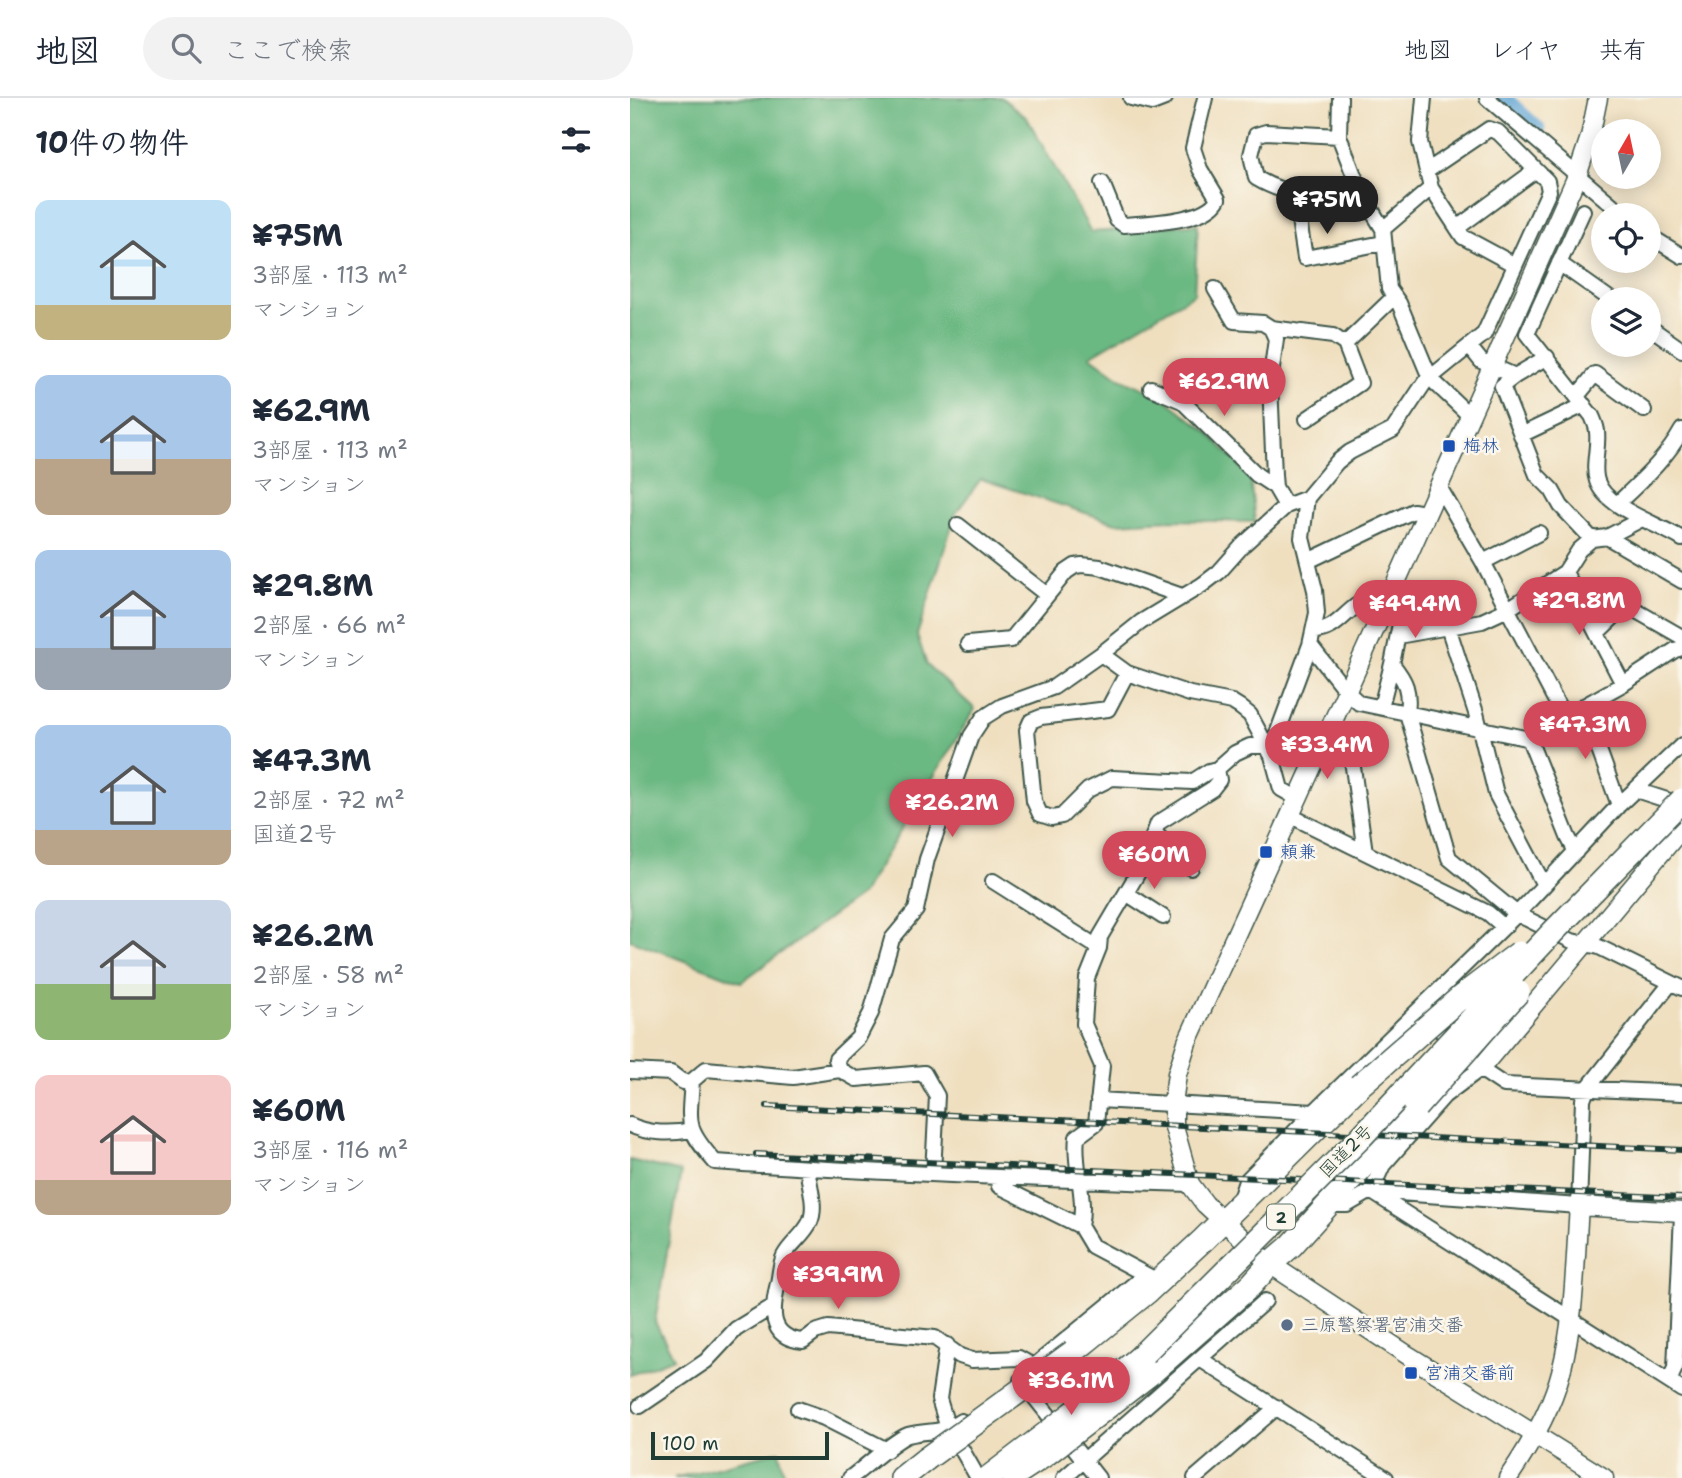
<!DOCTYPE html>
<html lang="ja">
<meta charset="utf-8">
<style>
:root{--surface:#fff;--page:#f2f2f3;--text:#1f2937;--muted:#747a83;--line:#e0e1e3;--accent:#d1495b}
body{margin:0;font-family:"Shantell Sans","Klee One",sans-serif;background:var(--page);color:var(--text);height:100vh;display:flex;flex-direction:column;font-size:26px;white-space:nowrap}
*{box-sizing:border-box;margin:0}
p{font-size:23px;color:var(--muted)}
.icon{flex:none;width:38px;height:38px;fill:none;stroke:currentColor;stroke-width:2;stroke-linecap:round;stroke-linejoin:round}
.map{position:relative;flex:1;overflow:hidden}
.panel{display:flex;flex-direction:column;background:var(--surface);width:630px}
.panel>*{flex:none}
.needle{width:46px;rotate:9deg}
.buttons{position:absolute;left:961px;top:21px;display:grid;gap:14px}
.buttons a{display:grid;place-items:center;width:70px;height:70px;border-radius:50%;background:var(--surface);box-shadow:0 4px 18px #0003;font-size:35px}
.scale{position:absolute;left:21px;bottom:18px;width:178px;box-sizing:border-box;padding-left:7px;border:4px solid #1f3d34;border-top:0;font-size:19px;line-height:24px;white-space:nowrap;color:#1f3d34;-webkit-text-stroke:5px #fbf7ec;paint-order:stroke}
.price{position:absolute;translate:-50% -60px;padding:0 16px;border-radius:24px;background:var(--accent);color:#fff;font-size:23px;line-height:46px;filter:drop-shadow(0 2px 4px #0008)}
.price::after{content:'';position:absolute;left:50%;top:42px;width:21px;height:16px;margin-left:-10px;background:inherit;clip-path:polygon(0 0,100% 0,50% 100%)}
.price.current{background:#222;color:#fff}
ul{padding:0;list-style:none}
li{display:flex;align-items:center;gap:21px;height:175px;padding:0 35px}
li span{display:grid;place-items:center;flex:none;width:196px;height:140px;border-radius:14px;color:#555}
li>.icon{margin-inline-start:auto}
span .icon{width:84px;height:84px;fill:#fffc;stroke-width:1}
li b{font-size:30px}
h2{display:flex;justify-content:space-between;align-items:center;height:84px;padding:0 35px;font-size:30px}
header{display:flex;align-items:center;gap:42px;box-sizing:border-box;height:98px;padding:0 35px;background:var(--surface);border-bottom:2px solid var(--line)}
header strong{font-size:33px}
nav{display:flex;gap:38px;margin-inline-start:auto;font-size:24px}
.search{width:490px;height:63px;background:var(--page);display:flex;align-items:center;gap:18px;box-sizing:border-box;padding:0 24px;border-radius:38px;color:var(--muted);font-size:26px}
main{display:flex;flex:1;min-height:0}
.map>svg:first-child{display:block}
.forest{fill:#6bb882;stroke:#457a5b;stroke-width:2}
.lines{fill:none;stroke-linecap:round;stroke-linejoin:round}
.river{stroke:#5ea4d4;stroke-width:21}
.minor-casing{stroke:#3e5549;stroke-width:18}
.tertiary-casing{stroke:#3e5549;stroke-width:21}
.trunk-casing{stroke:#3e5549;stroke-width:26}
.minor{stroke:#fff;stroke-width:14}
.tertiary{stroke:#fff;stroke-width:18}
.trunk{stroke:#fff;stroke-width:23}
.rail-casing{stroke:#1f3d34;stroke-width:6}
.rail{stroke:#fbf7ec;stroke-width:3.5;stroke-dasharray:10;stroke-linecap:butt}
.trunk-bridge-casing{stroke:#3e5549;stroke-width:26;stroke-linecap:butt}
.trunk-bridge{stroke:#fff;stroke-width:23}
.transit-dot{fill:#1a4fb4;stroke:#fbf7ec;stroke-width:2.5}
.service-dot{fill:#5c6f8a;stroke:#fbf7ec;stroke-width:2.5}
.labels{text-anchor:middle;stroke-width:5;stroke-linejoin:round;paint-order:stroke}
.shield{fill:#fbf7ec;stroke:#61756b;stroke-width:2}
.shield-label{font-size:16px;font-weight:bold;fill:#1f3d34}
.transit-label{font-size:18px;fill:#164399;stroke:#fbf7ec;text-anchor:start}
.street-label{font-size:18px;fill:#1f3d34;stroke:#fbf7ec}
.service-label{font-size:18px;fill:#4e5e75;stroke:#fbf7ec;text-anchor:start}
</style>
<header>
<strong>地図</strong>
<div class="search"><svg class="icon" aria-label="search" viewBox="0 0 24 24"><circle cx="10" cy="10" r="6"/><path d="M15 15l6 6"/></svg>ここで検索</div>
<nav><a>地図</a><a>レイヤ</a><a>共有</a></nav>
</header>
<main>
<section class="panel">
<h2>10件の物件<svg class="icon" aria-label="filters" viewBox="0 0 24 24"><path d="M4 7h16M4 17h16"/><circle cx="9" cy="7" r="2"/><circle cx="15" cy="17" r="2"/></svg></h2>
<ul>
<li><span style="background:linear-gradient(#bfe0f5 75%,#c2b280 0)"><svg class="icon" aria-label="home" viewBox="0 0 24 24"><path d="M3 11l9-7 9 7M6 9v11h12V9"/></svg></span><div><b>¥75M</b><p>3部屋 · 113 m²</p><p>マンション</p></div></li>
<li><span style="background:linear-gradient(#a9c7e8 60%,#b9a48a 0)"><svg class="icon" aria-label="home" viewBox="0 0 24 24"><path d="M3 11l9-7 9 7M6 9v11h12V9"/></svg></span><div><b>¥62.9M</b><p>3部屋 · 113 m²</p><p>マンション</p></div></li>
<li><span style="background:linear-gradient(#a9c7e8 70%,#9aa5b1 0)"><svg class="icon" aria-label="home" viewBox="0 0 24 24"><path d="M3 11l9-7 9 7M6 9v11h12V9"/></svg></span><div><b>¥29.8M</b><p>2部屋 · 66 m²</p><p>マンション</p></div></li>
<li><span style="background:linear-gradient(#a9c7e8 75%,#b9a48a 0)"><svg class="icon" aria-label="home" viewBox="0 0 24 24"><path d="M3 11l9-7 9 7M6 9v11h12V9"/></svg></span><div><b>¥47.3M</b><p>2部屋 · 72 m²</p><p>国道2号</p></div></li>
<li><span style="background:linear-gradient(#c9d6e8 60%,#8fb573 0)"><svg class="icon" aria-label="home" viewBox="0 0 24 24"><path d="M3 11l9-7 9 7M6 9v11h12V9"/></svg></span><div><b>¥26.2M</b><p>2部屋 · 58 m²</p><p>マンション</p></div></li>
<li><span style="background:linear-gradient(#f6c9c9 75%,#b9a48a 0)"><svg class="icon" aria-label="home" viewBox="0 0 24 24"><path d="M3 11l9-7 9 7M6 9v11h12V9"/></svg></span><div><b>¥60M</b><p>3部屋 · 116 m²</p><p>マンション</p></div></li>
</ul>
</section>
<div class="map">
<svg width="1052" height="1380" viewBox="0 0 1052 1380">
<rect width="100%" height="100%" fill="#fbf7ec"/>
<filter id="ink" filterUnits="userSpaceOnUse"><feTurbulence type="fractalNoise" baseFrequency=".0143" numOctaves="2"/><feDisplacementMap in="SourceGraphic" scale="14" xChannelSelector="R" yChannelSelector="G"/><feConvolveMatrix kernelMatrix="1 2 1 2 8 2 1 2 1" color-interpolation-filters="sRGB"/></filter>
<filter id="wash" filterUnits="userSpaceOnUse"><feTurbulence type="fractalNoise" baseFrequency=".00686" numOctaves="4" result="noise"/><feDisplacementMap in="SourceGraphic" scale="28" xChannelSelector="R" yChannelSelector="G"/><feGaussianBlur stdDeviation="1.57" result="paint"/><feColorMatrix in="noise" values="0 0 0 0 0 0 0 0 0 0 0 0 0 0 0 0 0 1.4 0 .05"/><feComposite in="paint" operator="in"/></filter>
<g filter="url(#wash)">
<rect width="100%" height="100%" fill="#efdfbf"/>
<path class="forest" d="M0,0h372l25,20 64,114 107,-8 -4,70 -104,62 30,22 41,18 48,37 41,44 5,45 -84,-2 -55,3 -135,-44 -25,34 -39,122 10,30 48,44 -113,185 -121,88 -111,-42z
M0,1062l51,12 -26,150 19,36 -44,17z
M149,1353l6,27h-111z"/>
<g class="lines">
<path class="river" d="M870,0l35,32"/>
</g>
</g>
<g filter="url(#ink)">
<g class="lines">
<g class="minor-casing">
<path id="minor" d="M501,0l21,5 13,-5
M710,0l-1,38 21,55 23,38 6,60 10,14 31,75 40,38
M794,0l-4,44 11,46 32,49 52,28
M857,0l137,117
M709,38l-73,-4 -10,3 -5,20 5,23c30,18 71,24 104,13
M472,85l15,37 7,5c25,-2 82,-3 94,-26l-18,-30 -7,-21 12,-50
M665,96l10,64 78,-15
M953,113l-56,123 65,82c2,5 5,11 5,16 2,15 -5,34 0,49 8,27 64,44 85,58
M827,130l79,-58
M753,131l48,-41
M1018,137l34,21
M929,165l51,36
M585,191l19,32 29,2 8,5 5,11 -6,44 4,92 1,12 11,19
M1018,228l34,24
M641,230l62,8 12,8
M839,248l12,15 34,15 32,-19
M885,278l-13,10 35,89 15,15 9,16 31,33
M521,290l31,13 75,74 18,12
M947,298l18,-22 49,36
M677,321l53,-36 -15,-39 49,-47
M891,337l63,-30
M808,387l45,77 81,155
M988,405c24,-23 48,-44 64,-73
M328,427l89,70
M977,439l75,44
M678,463l105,-50 12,2
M853,464l56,-29
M935,474l58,112
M818,529l28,86 20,81 48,91
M683,533c36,1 37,-50 91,-27l-12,60 -11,43
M967,535l29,-28 56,32
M768,538l84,-15 26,-12 57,-37 14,-22 13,-11 15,-2 33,-17
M338,546l43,-4 55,-68 9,-6 7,-1 18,2 82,29
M680,547l36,46 13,12 171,36
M471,556l26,19 63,21 42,8 8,5 10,8 22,41 9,33 16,9
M762,566c14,17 18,27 15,49l42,145 68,56 55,27 27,6 83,41
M497,575l-19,36 -67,8 -10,4 -4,9 7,71 6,13 12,4 10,-2 26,-26 24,-12 80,4 17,-11 8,-2 18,-16 15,-7h17l7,-4 36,-97 7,-32 -2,-23 -13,-52 5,-40 30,-36 13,-10 43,-22 32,-48 59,-48 65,-143 -2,-10 -49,-49 -9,-3 -62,42
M953,608l36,99
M700,631l19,10 16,113
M1008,689l4,5 40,13
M659,717l199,98 16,14
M525,735l36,35
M946,754l-8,-15 -37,-93 1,-9 91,-51 52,-34 7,-2
M363,783l106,67 1,-11 42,-71 16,-43 54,-34 7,-9 -2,-11
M496,795l37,24
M797,919l53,52 24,16 178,8
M210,972l-4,-11 22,-21 13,-25 21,-74 24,-29 11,-51 44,-123 12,-18 19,-12 52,-19 47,-33 40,-32 61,-37 17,-13 24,-27 43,-39 21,-8
M0,973l41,2 12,9 9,-1
M468,1002l216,12
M0,1027c18,9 42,9 62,5
M177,1070c2,16 10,39 3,54 -6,13 -20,22 -26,34 -4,8 -4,19 -6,27 -6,25 -11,55 25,58l12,-9 13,-4 107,10 25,18 12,4 47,-2 14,8
M303,1075l4,-77 -13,-23 -68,6 -16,-9 -47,7 -87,-8 -14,12c-3,44 -7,47 23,81 158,11 316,17 475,22
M367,1079l2,9 81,40 12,20 60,32
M741,1093l208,15 4,-106 4,-11 84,-106
M742,1094l310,198
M610,1101l6,-18 68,-69 203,-198 102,-109 63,-60
M698,1107h19l24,-14 12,-26 61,-69 36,-27
M450,1128c7,-29 -7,-60 -3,-89l19,-14 6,-57 -18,-42 3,-46 12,-30
M317,1247l-8,54 7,23 32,56
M570,1261l186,119
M398,1273l116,-95
M391,1282l77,98
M1039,1283l6,-13 7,-154
M10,1308l66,-45 30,-32 36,-22
M168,1311l26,9 63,32
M220,1380c14,-10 44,-38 58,-43 21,-6 34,0 53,-14
M434,1380l201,-177
M565,1380l82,-71"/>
</g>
<g class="tertiary-casing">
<path id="tertiary" d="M968,0l-8,39 -13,39 -188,422 -202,444 -10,32 -3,22v31l16,57 15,20 65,60 139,92 195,122
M850,971l202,-241
M878,1380c22,-32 43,-68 53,-106 14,-54 14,-111 18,-166l103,6"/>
</g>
<g class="trunk-casing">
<path id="trunk" d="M443,1254l74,-60 56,-52 156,-154
M521,1275l100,-88 19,-21 21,-18 125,-139
M272,1380l24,-19"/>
</g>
<use href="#minor" class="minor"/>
<use href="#tertiary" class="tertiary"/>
<use href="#trunk" class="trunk"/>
<g class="rail-casing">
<path id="rail" d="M137,1008l915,44
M126,1056l926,44"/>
</g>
<use href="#rail" class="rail"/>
<g class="trunk-bridge-casing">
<path id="trunk-bridge" d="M729,988l102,-89 58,-44
M786,1009l102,-115
M296,1361l147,-107
M383,1378l32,-21 106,-82
M358,1380l84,-64 67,-56 222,-221 191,-204 130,-133"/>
</g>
<use href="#trunk-bridge" class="trunk-bridge"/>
</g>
</g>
<g class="transit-dot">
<rect x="812" y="341" width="14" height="14" rx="3.5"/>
<rect x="629" y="747" width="14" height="14" rx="3.5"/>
<rect x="774" y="1268" width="14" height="14" rx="3.5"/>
</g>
<circle class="service-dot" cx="657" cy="1227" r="7"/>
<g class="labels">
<rect class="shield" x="637" y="1106.5" width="28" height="25" rx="5"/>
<g class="shield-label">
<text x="651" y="1125">2</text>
</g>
<g class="transit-label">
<text x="833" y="354">梅林</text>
<text x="650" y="760">頼兼</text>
<text x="795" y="1281">宮浦交番前</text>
</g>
<g class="street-label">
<text transform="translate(716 1053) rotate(-45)" y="6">国道2号</text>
</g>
<g class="service-label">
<text x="671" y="1233">三原警察署宮浦交番</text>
</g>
</g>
</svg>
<div class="buttons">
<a><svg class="needle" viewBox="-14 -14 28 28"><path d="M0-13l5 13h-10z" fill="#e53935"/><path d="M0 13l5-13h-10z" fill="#747a83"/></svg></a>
<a><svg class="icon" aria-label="locate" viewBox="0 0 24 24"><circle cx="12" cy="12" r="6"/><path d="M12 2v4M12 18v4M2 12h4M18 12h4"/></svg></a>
<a><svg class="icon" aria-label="layers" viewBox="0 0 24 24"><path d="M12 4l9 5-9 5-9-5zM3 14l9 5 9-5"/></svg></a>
</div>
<div class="scale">100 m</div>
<b class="price current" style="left:697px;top:138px">¥75M</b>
<b class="price" style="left:594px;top:320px">¥62.9M</b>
<b class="price" style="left:949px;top:539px">¥29.8M</b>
<b class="price" style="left:785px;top:542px">¥49.4M</b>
<b class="price" style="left:955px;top:663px">¥47.3M</b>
<b class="price" style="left:697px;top:683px">¥33.4M</b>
<b class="price" style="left:322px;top:741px">¥26.2M</b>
<b class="price" style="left:524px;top:793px">¥60M</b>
<b class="price" style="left:208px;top:1213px">¥39.9M</b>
<b class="price" style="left:441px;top:1319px">¥36.1M</b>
</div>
</main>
